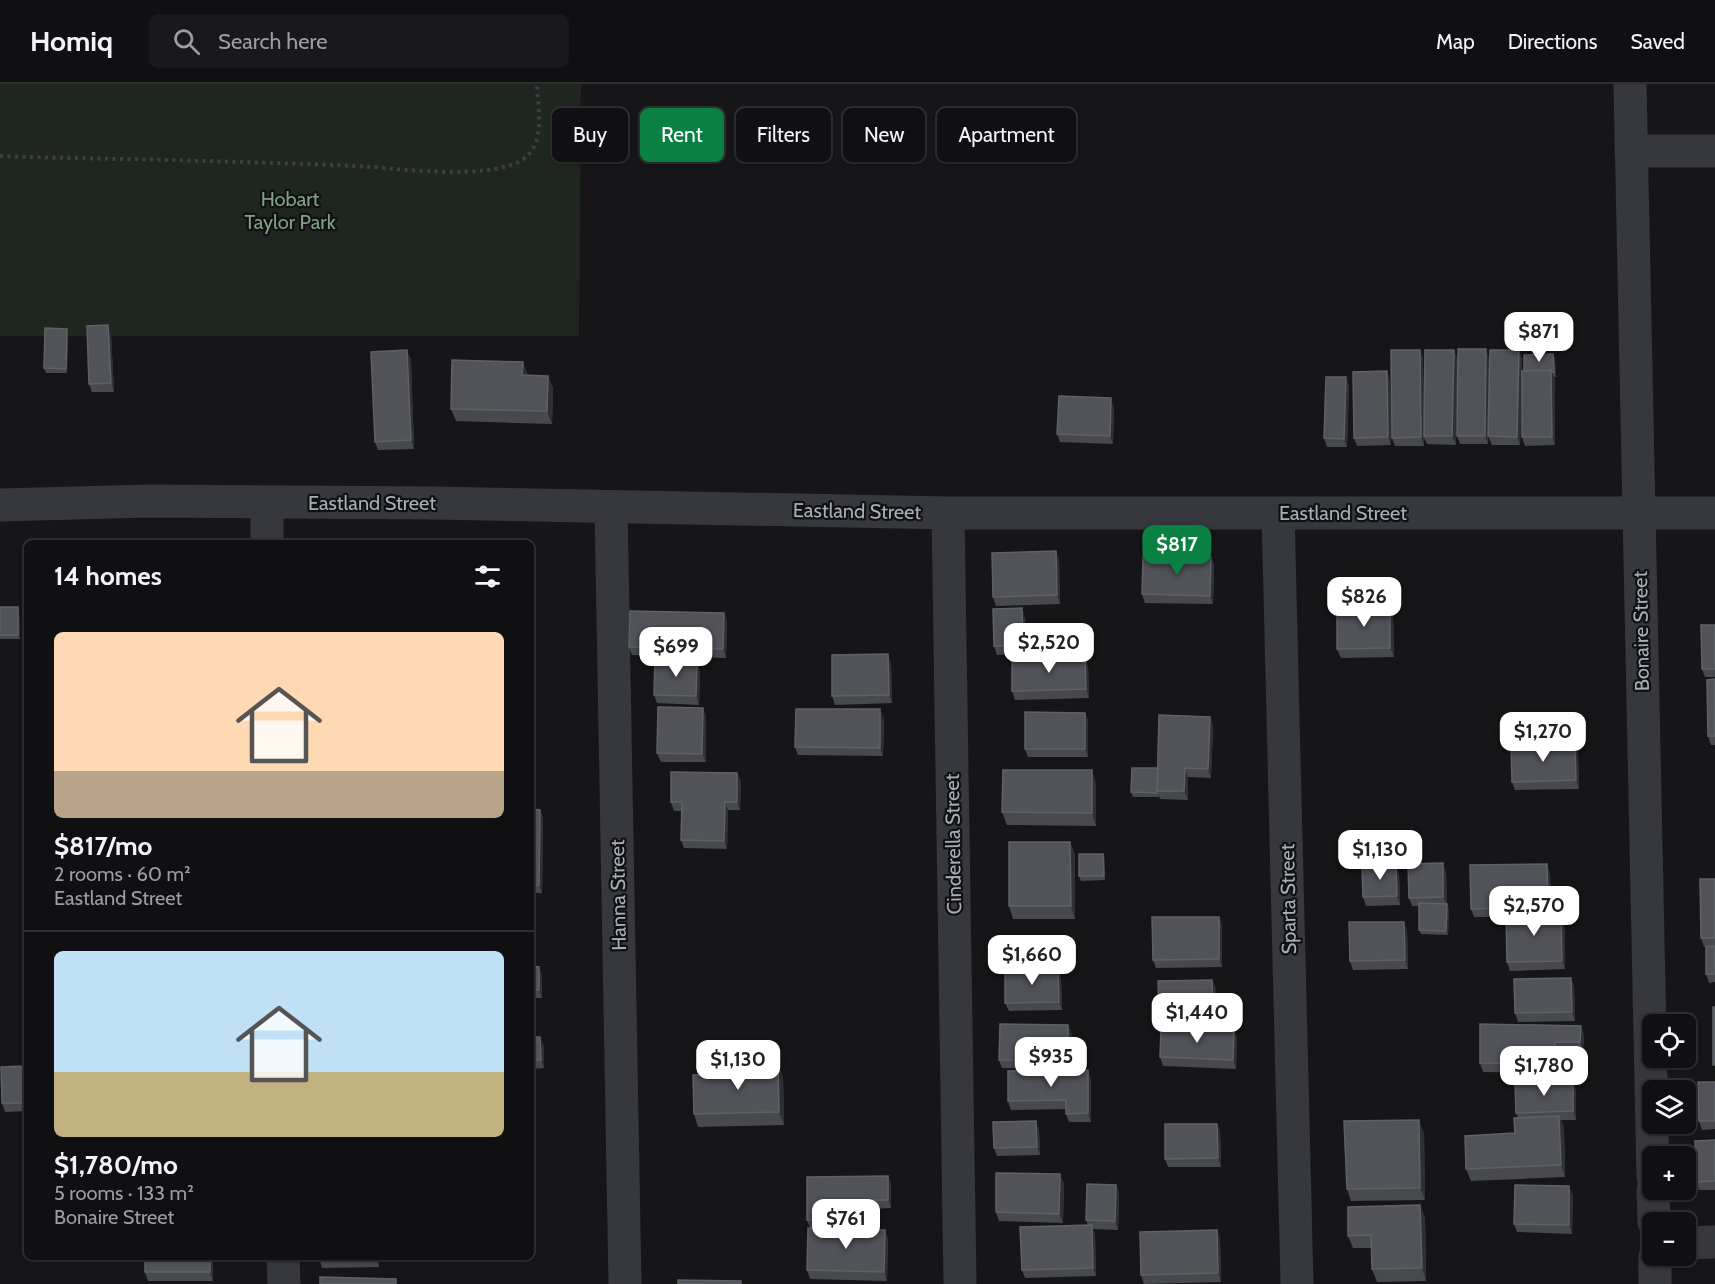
<!DOCTYPE html>
<meta charset="utf-8">
<style>
:root{--surface:#101012;--page:#19191b;--text:#f1f3f6;--muted:#9c9d9f;--line:#303032;--accent:#0b8043}
body{margin:0;font-family:Cabin,sans-serif;background:var(--page);color:var(--text);height:100vh;display:flex;flex-direction:column;font-size:22px;white-space:nowrap}
*{box-sizing:border-box;margin:0}
p{font-size:20px;color:var(--muted)}
.icon{flex:none;width:33px;height:33px;fill:none;stroke:currentColor;stroke-width:2;stroke-linecap:round;stroke-linejoin:round}
.map{position:relative;flex:1;overflow:hidden}
.side{position:absolute;left:24px;top:456px;width:510px;height:720px;display:flex;flex-direction:column;background:var(--surface);border-radius:9px;box-shadow:0 2px 4px #0004,0 0 0 2px var(--line)}
.side>*{flex:none}
.banner{position:absolute;left:552px;top:24px;width:570px;height:54px;display:flex;gap:12px}
.controls{position:absolute;left:1642px;top:930px;display:grid;gap:12px}
.controls a{display:grid;place-items:center;width:54px;height:54px;border-radius:9px;background:var(--surface);box-shadow:0 2px 4px #0004,0 0 0 2px var(--line);font-size:30px}
.price{position:absolute;translate:-50% -51px;padding:0 14px;border-radius:12px;background:#fff;color:#222;font-size:20px;line-height:39px;filter:drop-shadow(0 2px 3px #0008)}
.price::after{content:'';position:absolute;left:50%;top:36px;width:18px;height:14px;margin-left:-9px;background:inherit;clip-path:polygon(0 0,100% 0,50% 100%)}
.price.selected{background:var(--accent);color:#fff}
ul{padding:0;list-style:none}
li{display:grid;align-content:center;gap:12px;height:318px;padding:0 30px}
li+li{border-top:2px solid var(--line)}
li span{display:grid;place-items:center;height:186px;border-radius:9px;color:#555}
li>.icon{margin-inline-start:auto}
span .icon{width:108px;height:108px;fill:#fffc;stroke-width:1}
li b{font-size:26px}
h2{display:flex;justify-content:space-between;align-items:center;height:72px;padding:0 30px;font-size:26px}
.tag{padding:0 21px;border-radius:9px;background:var(--surface);box-shadow:0 2px 4px #0004,0 0 0 2px var(--line);font-size:21px;line-height:54px}
.tag.selected{background:var(--accent);color:#fff}
header{display:flex;align-items:center;gap:36px;box-sizing:border-box;height:84px;padding:0 30px;background:var(--surface);border-bottom:2px solid var(--line)}
header strong{font-size:28px}
nav{display:flex;gap:33px;margin-inline-start:auto;font-size:21px}
.search{width:420px;height:54px;background:var(--page);display:flex;align-items:center;gap:15px;box-sizing:border-box;padding:0 21px;border-radius:9px;color:var(--muted);font-size:22px}
.map>svg:first-child{display:block}
.green{fill:#1e261f}
.lines{fill:none;stroke-linecap:round;stroke-linejoin:round}
.path{stroke:#3d3f44;stroke-width:4;stroke-dasharray:3 4.5;stroke-linecap:butt}
.minor{stroke:#37383d;stroke-width:33}
.wall{fill:#47494d}
.shaded-wall{fill:#2f3033}
.building{fill:#525359;stroke:#5f6168;stroke-width:1.5}
.labels{text-anchor:middle;stroke-width:4.5;stroke-linejoin:round;paint-order:stroke}
.park-label{font-size:20px;fill:#7fa381;stroke:#111113}
.street-label{font-size:20px;fill:#a8adb8;stroke:#111113}
</style>
<header>
<strong>Homiq</strong>
<div class="search"><svg class="icon" aria-label="search" viewBox="0 0 24 24"><circle cx="10" cy="10" r="6"/><path d="M15 15l6 6"/></svg>Search here</div>
<nav><a>Map</a><a>Directions</a><a>Saved</a></nav>
</header>
<div class="map">
<svg width="1715" height="1200" viewBox="0 0 1715 1200">
<rect width="100%" height="100%" fill="#161618"/>
<path class="green" d="M0,0h581l-2,252h-579z"/>
<g class="lines">
<path class="path" d="M0,72c79,3 158,3 237,6 39,1 79,2 118,4 41,2 134,15 167,-6 24,-15 16,-52 15,-76"/>
<path class="minor" d="M1630,0l23,1093
M1631,67h84
M267,419v40
M0,421l149,-4 287,2 512,10h767
M611,423l14,777
M948,429l12,771
M1278,429l19,771
M1653,1106l1,32
M1686,1159l29,-1
M1655,1172v28
M283,1173l1,27"/>
</g>
<path class="wall" d="M68,249l-1,40h-21l-2,-5z
M111,250l3,58h-22l-3,-8z
M1420,266l3,8 1,54 30,-62 3,9 -1,86 -29,-1 -3,-6v8h-29l-3,-8z
M1519,266l3,9v12h2l31,-13 1,19h-2l1,68 -30,1 -3,-9v-65l-2,73h-28l-4,-9z
M1489,274l-1,86h-28l-3,-8z
M411,275l3,90 -36,1 -3,-8z
M548,292l5,12 -1,36 -96,-3 -5,-12z
M1346,293l3,9 -2,61h-20l-3,-9z
M1390,296l1,65 -34,1 -3,-8z
M1114,323l-1,37 -53,-2 -3,-8z
M1056,467l3,9 1,44 -64,2 -3,-9z
M1211,473l3,8 -1,39 -68,-1 -3,-9z
M0,523l19,4 1,28h-20z
M1390,523l3,9 1,41 -53,1 -4,-9z
M724,529l3,9 -1,36 -94,-3 -3,-8z
M1025,533l2,36 -30,2 -3,-9z
M1715,541v52h-10l-3,-8z
M697,577l3,9 -1,35 -42,-2 -3,-8z
M891,579l1,40 -57,2 -3,-9z
M1088,581l1,33 -74,2 -3,-9z
M1715,595v66h-4l-3,-9z
M1085,629l3,8v36h-60l-3,-8z
M706,632v46h-45l-4,-9z
M1210,633l3,9 -2,52 -23,-1v23l-28,-1 -1,-4v2h-26l-2,-5 27,-23z
M884,634l-1,38 -85,-1 -3,-8z
M1578,669l1,36 -64,1 -3,-8z
M741,697l-1,29h-12l-1,39 -43,-1 -3,-8 1,-29h-8l-3,-9z
M1096,699v43l-89,-1 -5,-13z
M531,725l9,1 3,8 -1,75h-11z
M1070,758l5,13v64h-62l-4,-13z
M1105,774v22l-24,1 -2,-5z
M1446,788l1,32 2,5 -1,26 -27,-1 -2,-4v-24h-7l-3,-8z
M1550,789l1,39h10l4,9v48l-55,2 -3,-9 -1,-45h-32l-3,-8z
M1399,790l1,31 -34,1 -3,-9z
M1715,795v67l-11,1 -3,-9z
M1219,833l3,8v42l-66,1 -3,-8z
M1407,846l1,39 -55,1 -3,-9z
M1715,862v36l-6,1 -3,-9z
M531,882l11,9v23h-11z
M1058,884l3,9 1,33 -53,1 -4,-8z
M1571,894l3,9 1,34 -57,1 -3,-9z
M1212,896l4,9v29l-54,2 -3,-8z
M1234,946l3,8 -1,31 -73,-3 -3,-9z
M1072,950v35l-70,-1 -3,-8z
M1584,951l-1,16h-25v22l-75,-1 -3,-9z
M531,953l13,9v22l-13,1z
M27,967v60l-22,1 -3,-9 23,-37z
M778,980l5,13 1,48 -86,2 -4,-13 33,-40z
M1091,995v43h-22l-3,-8v-5l-55,1 -3,-9z
M1573,998l3,8v30h-15l3,9 1,48 -94,4 -5,-12 49,-36 3,-15 -2,-5z
M1715,998v47l-13,1 -3,-9z
M1217,1040l3,8 1,35h-53l-3,-8z
M1039,1046l1,25 -43,1 -3,-8z
M1424,1049l1,67 -74,1 -4,-12z
M1715,1056v50h-16l-3,-8z
M888,1092l3,8v24l-19,1v19h-52l68,10 -1,43 -77,-2 -3,-9 3,-42 -3,-8z
M1064,1099l-1,40 -64,-2 -3,-9z
M1116,1101l3,8 -1,37 -25,-1 2,5 1,42 -71,2 -3,-8 66,-45 -2,-5z
M1573,1111l-1,39 -55,-2 -3,-8z
M1420,1121l5,13 1,63 -49,1 -5,-13v-21h-19l-5,-12z
M1217,1146l3,9 1,43 -77,2 -3,-9z
M213,1173v24h-65l-3,-9z
M319,1173h60v10l-57,1z"/>
<path class="shaded-wall" d="M108,241l3,9 3,58 -3,-9z
M67,245l1,4 -1,40 -1,-4z
M1486,265l3,9 -1,86 -3,-8z
M407,266l4,9 3,90 -3,-9z
M1420,266l3,8 1,88 -3,-9z
M1454,266l3,9 -1,86 -4,-9z
M1519,266l3,9 -2,86 -3,-8z
M1553,270l2,4 1,19 -2,-5z
M523,278l5,13h-6z
M1551,286l4,9v66l-3,-8z
M1387,287l3,9 1,65 -3,-8z
M548,292l5,12 -1,36 -5,-13z
M1346,293l3,9 -2,61 -3,-8z
M1111,314l3,9 -1,37 -3,-8z
M1056,467l3,9 1,44 -3,-9z
M1211,473l3,8 -1,39 -3,-8z
M18,523l1,4 1,28 -2,-4z
M1390,523l3,9 1,41 -4,-9z
M1022,524l3,9 2,36 -4,-8z
M724,529l3,9 -1,36 -3,-9z
M888,570l3,9 1,40 -3,-8z
M1085,572l3,9 1,33 -3,-9z
M697,577l3,9 -1,35 -3,-9z
M703,624l3,8v46l-4,-8z
M880,625l4,9 -1,38 -3,-8z
M1085,629l3,8v36l-3,-8z
M1210,633l3,9 -2,52 -3,-9z
M1575,660l3,9 1,36 -3,-9z
M1185,684l3,9v23l-4,-9z
M1092,686l4,13v43l-4,-13z
M737,689l4,8 -1,29 -3,-8z
M725,718l3,8 -1,39 -3,-8z
M540,726l3,8 -1,75 -3,-8z
M1070,758l5,13v64l-4,-13z
M1103,770l2,4v22l-1,-4z
M1443,779l3,9 1,33 -4,-8z
M1547,780l3,9 1,43 -3,-9z
M1396,781l3,9 1,31 -3,-9z
M1447,820l2,5 -1,26 -2,-4z
M1561,828l4,9v48l-3,-8z
M1219,833l3,8v42l-3,-8z
M1404,838l3,8 1,39 -3,-9z
M539,883l3,8v23l-3,-8z
M1058,884l3,9 1,33 -3,-8z
M1571,894l3,9 1,34 -3,-9z
M1212,896l4,9v29l-3,-8z
M1068,941l4,9v35l-4,-8z
M1581,942l3,9 -1,16 -3,-9z
M1234,946l3,8 -1,31 -3,-9z
M540,953l4,9v22l-3,-8z
M1555,958l3,9v22l-3,-9z
M778,980l5,13 1,48 -5,-13z
M1088,986l3,9v43l-3,-9z
M1573,998l3,8v30l-3,-9z
M1559,1032l5,13 1,48 -4,-12z
M1419,1036l5,13 1,67 -5,-12z
M1036,1037l3,9 1,25 -3,-8z
M1217,1040l3,8 1,35 -3,-9z
M1060,1090l4,9 -1,40 -4,-9z
M888,1092l3,8v24l-3,-8z
M1116,1101l3,8 -1,37 -3,-9z
M1569,1102l4,9 -1,39 -3,-9z
M869,1116l3,9v19l-3,-9z
M1420,1121l5,13 1,63 -4,-13z
M1092,1141l3,9 1,42 -3,-8z
M885,1146l3,8 -1,43 -3,-9z
M1217,1146l3,9 1,43 -3,-9z
M210,1173h3v24l-3,-9z
M376,1173h3v10z"/>
<path class="building" d="M108,241l3,58 -22,1 -2,-58z
M45,244l22,1 -1,40 -22,-1z
M1458,265h28l-1,87h-28z
M407,266l4,90 -36,2 -4,-90z
M1391,266h29l1,87 -29,1z
M1425,266h29l-2,86h-28z
M1490,266h29l-2,87 -29,-1z
M1553,270l1,18h-2l-1,-2 -27,1v-16z
M452,276l71,2 -1,13 26,1 -1,35 -96,-2z
M1551,286l1,67h-30v-66z
M1387,287l1,66 -34,1 -1,-66z
M1326,293h20l-2,62 -20,-1z
M1059,312l52,2 -1,38 -53,-2z
M1056,467l1,44 -64,2 -1,-44z
M1143,472l68,1 -1,39 -68,-2z
M0,523h18v28h-18z
M1390,523v41l-53,1v-40z
M1022,524l1,37 -29,1 -1,-37z
M630,527l94,2 -1,36 -94,-2z
M1701,541h14v44h-13z
M888,570l1,41 -57,1v-41z
M1085,572l1,33 -74,2v-33z
M655,576l42,1 -1,35 -42,-1z
M1715,595v57h-7l-1,-56z
M658,623l45,1 -1,46 -45,-1z
M796,625h84v39l-85,-1z
M1025,628l60,1v36h-60z
M1159,631l51,2 -2,52 -23,-1 -1,23h-27z
M1575,660l1,36 -64,2 -1,-37z
M1132,684h26l-1,25 -26,-1z
M1003,686h89v43l-90,-1z
M671,688l66,1v29h-12l-1,39 -43,-1 1,-38h-11z
M531,725l9,1 -1,75h-8z
M1009,758h61l1,64h-62z
M1079,770h24l1,22h-25z
M1443,779v34l-34,1 -1,-34z
M1547,780l1,43 -77,2 -1,-44z
M1396,781l1,31 -34,1 -1,-31z
M1700,795h15v59h-14z
M1419,819l28,1 -1,27 -27,-1z
M1561,828l1,49 -55,1 -1,-49z
M1152,833h67v42l-66,1z
M1349,838h55l1,38 -55,1z
M1715,862v28h-9v-27z
M531,882l8,1v23l-8,-1z
M1058,884l1,34 -54,1v-33z
M1571,894l1,34 -57,1 -1,-34z
M1212,896l1,30 -54,2 -1,-31z
M1713,923h2v58h-2z
M1000,940l68,1v36l-69,-1z
M1480,940l101,2 -1,16h-25v22l-75,-1z
M1161,943l73,3 -1,30 -73,-3z
M531,953h9l1,23h-10z
M24,967h3v52h-25l-1,-36 24,-1z
M778,980l1,48 -85,2 -1,-39 34,-1v-8z
M1088,986v43l-22,1v-14l-58,1v-30z
M1573,998v29l-57,2 -1,-30z
M1698,998h17v39h-16z
M1559,1032l2,49 -95,4 -1,-33 50,-3 -1,-15z
M1419,1036l1,68 -73,1 -3,-68z
M1036,1037l1,26 -43,1 -1,-26z
M1165,1040h52l1,34 -53,1z
M1715,1056v41l-19,1 -1,-41z
M996,1089l64,1 -1,40 -63,-2z
M888,1092v24h-19v19l-62,1v-43z
M1087,1100l29,1 -1,36 -29,-1z
M1515,1101l54,1v39l-55,-1z
M1420,1121l2,63 -50,1 -1,-34 -23,1v-29z
M1092,1141l1,43 -71,2 -2,-43z
M808,1144l77,2 -1,42 -77,-2z
M1217,1146l1,43 -77,2 -1,-43z
M145,1173h65v15h-65z
M319,1173h57v1l-57,2z
M320,1193l76,2v5h-76z
M678,1196l63,1v3h-63z"/>
<g class="labels">
<g class="park-label">
<text x="290" y="122">Hobart<tspan x="290" dy="23">Taylor Park</tspan></text>
</g>
<g class="street-label">
<text x="372" y="426">Eastland Street</text>
<text transform="translate(857 427) rotate(1)" y="7">Eastland Street</text>
<text x="1343" y="436">Eastland Street</text>
<text transform="translate(1641 547) rotate(-91)" y="7">Bonaire Street</text>
<text transform="translate(953 760) rotate(-91)" y="7">Cinderella Street</text>
<text transform="translate(618 811) rotate(-91)" y="7">Hanna Street</text>
<text transform="translate(1288 815) rotate(-91)" y="7">Sparta Street</text>
</g>
</g>
</svg>
<div class="controls">
<a><svg class="icon" aria-label="locate" viewBox="0 0 24 24"><circle cx="12" cy="12" r="6"/><path d="M12 2v4M12 18v4M2 12h4M18 12h4"/></svg></a>
<a><svg class="icon" aria-label="layers" viewBox="0 0 24 24"><path d="M12 4l9 5-9 5-9-5zM3 14l9 5 9-5"/></svg></a>
<a>+</a>
<a>−</a>
</div>
<b class="price" style="left:1539px;top:279px">$871</b>
<b class="price selected" style="left:1177px;top:492px">$817</b>
<b class="price" style="left:1364px;top:544px">$826</b>
<b class="price" style="left:1049px;top:590px">$2,520</b>
<b class="price" style="left:676px;top:594px">$699</b>
<b class="price" style="left:1543px;top:679px">$1,270</b>
<b class="price" style="left:1380px;top:797px">$1,130</b>
<b class="price" style="left:1534px;top:853px">$2,570</b>
<b class="price" style="left:1032px;top:902px">$1,660</b>
<b class="price" style="left:1197px;top:960px">$1,440</b>
<b class="price" style="left:1051px;top:1004px">$935</b>
<b class="price" style="left:738px;top:1007px">$1,130</b>
<b class="price" style="left:1544px;top:1013px">$1,780</b>
<b class="price" style="left:846px;top:1166px">$761</b>
<div class="banner">
<a class="tag">Buy</a>
<a class="tag selected">Rent</a>
<a class="tag">Filters</a>
<a class="tag">New</a>
<a class="tag">Apartment</a>
</div>
<section class="side">
<h2>14 homes<svg class="icon" aria-label="filters" viewBox="0 0 24 24"><path d="M4 7h16M4 17h16"/><circle cx="9" cy="7" r="2"/><circle cx="15" cy="17" r="2"/></svg></h2>
<ul>
<li><span style="background:linear-gradient(#ffd9b3 75%,#b9a48a 0)"><svg class="icon" aria-label="home" viewBox="0 0 24 24"><path d="M3 11l9-7 9 7M6 9v11h12V9"/></svg></span><div><b>$817/mo</b><p>2 rooms · 60 m²</p><p>Eastland Street</p></div></li>
<li><span style="background:linear-gradient(#bfe0f5 65%,#c2b280 0)"><svg class="icon" aria-label="home" viewBox="0 0 24 24"><path d="M3 11l9-7 9 7M6 9v11h12V9"/></svg></span><div><b>$1,780/mo</b><p>5 rooms · 133 m²</p><p>Bonaire Street</p></div></li>
</ul>
</section>
</div>
